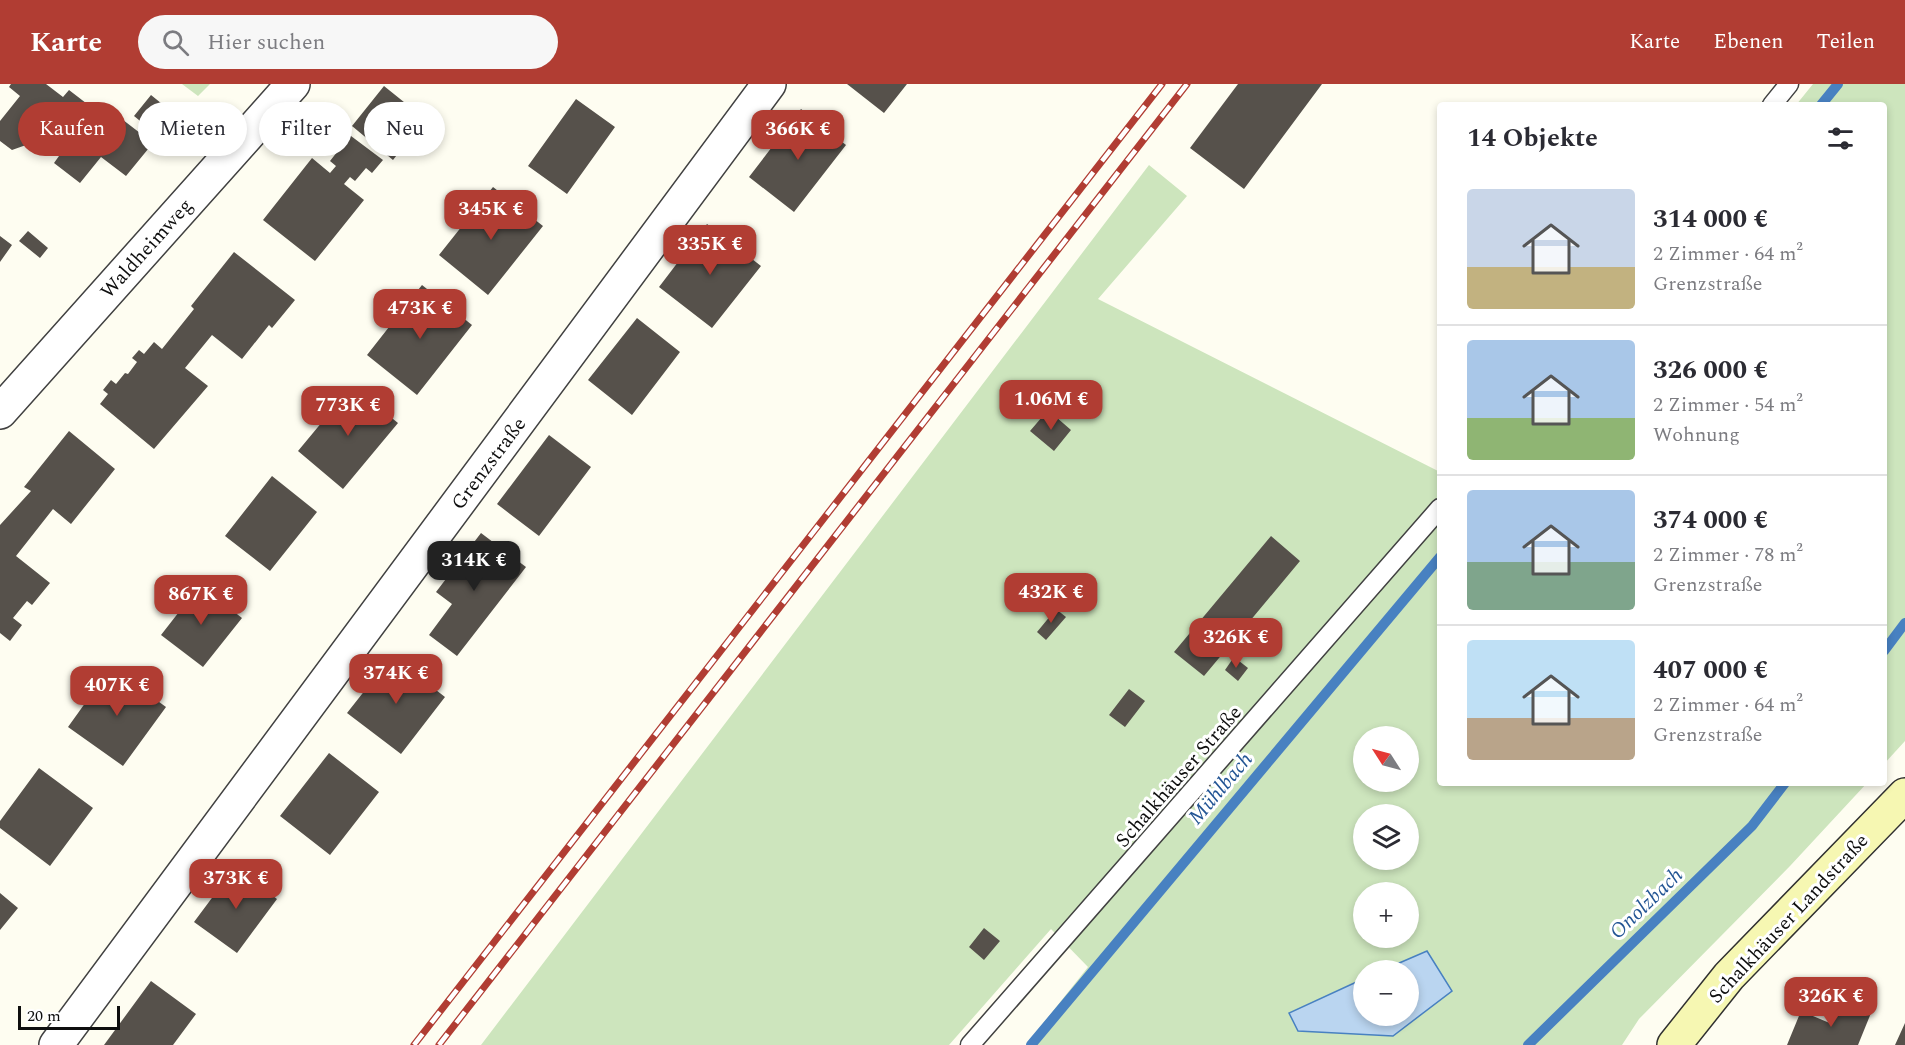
<!DOCTYPE html>
<html lang="de">
<meta charset="utf-8">
<style>
:root{--surface:#fff;--page:#f7f7f7;--text:#2b2b33;--muted:#7c7c81;--line:#e1e1e2;--accent:#b13d33}
body{margin:0;font-family:Spectral,serif;background:var(--page);color:var(--text);height:100vh;display:flex;flex-direction:column;font-size:22px;white-space:nowrap}
*{box-sizing:border-box;margin:0}
p{font-size:20px;color:var(--muted)}
.icon{flex:none;width:33px;height:33px;fill:none;stroke:currentColor;stroke-width:2;stroke-linecap:round;stroke-linejoin:round}
.map{position:relative;flex:1;overflow:hidden}
.drawer{position:absolute;left:1437px;top:18px;width:450px;height:684px;display:flex;flex-direction:column;background:var(--surface);border-radius:6px;box-shadow:0 3px 9px #0003}
.drawer>*{flex:none}
.hud{position:absolute;left:18px;top:18px;width:570px;height:54px;display:flex;gap:12px}
.needle{width:39px;rotate:306deg}
.buttons{position:absolute;left:1353px;top:642px;display:grid;gap:12px}
.buttons a{display:grid;place-items:center;width:66px;height:66px;border-radius:50%;background:var(--surface);box-shadow:0 3px 9px #0003;font-size:30px}
.scale{position:absolute;left:18px;bottom:15px;width:102px;box-sizing:border-box;padding-left:6px;border:3px solid #0e0e0e;border-top:0;font-size:16px;line-height:21px;white-space:nowrap;color:#0e0e0e;-webkit-text-stroke:4px #fff;paint-order:stroke}
.price{position:absolute;translate:-50% -51px;padding:0 14px;border-radius:12px;background:var(--accent);color:#fff;font-size:20px;line-height:39px;filter:drop-shadow(0 2px 3px #0008)}
.price::after{content:'';position:absolute;left:50%;top:36px;width:18px;height:14px;margin-left:-9px;background:inherit;clip-path:polygon(0 0,100% 0,50% 100%)}
.price.current{background:#222;color:#fff}
ul{padding:0;list-style:none}
li{display:flex;align-items:center;gap:18px;height:150px;padding:0 30px}
li+li{border-top:2px solid var(--line)}
li span{display:grid;place-items:center;flex:none;width:168px;height:120px;border-radius:6px;color:#555}
li>.icon{margin-inline-start:auto}
span .icon{width:72px;height:72px;fill:#fffc;stroke-width:1}
li b{font-size:26px}
h2{display:flex;justify-content:space-between;align-items:center;height:72px;padding:0 30px;font-size:26px}
.pill{padding:0 21px;border-radius:27px;background:var(--surface);box-shadow:0 3px 9px #0003;font-size:21px;line-height:54px}
.pill.current{background:var(--accent);color:#fff}
header{display:flex;align-items:center;gap:36px;box-sizing:border-box;height:84px;padding:0 30px;background:var(--accent);color:#fff}
header strong{font-size:28px}
nav{display:flex;gap:33px;margin-inline-start:auto;font-size:21px}
.search{width:420px;height:54px;background:var(--page);display:flex;align-items:center;gap:15px;box-sizing:border-box;padding:0 21px;border-radius:33px;color:var(--muted);font-size:22px}
.map>svg:first-child{display:block}
.green{fill:#cde5bd;fill-rule:evenodd}
.water{fill:#bad5f0;stroke:#4881c1;stroke-width:1.5}
.lines{fill:none;stroke-linecap:round;stroke-linejoin:round}
.stream{stroke:#4881c1;stroke-width:10}
.building{fill:#56514b}
.service-casing{stroke:#414141;stroke-width:21}
.minor-casing{stroke:#414141;stroke-width:36}
.secondary-casing{stroke:#303030;stroke-width:36}
.service{stroke:#fff;stroke-width:18}
.minor{stroke:#fff;stroke-width:33}
.secondary{stroke:#f6f7b2;stroke-width:33}
.rail-casing{stroke:#b13d33;stroke-width:7}
.rail{stroke:#fff;stroke-width:4.5;stroke-dasharray:14;stroke-linecap:butt}
.labels{text-anchor:middle;stroke-width:6;stroke-linejoin:round;paint-order:stroke}
.street-label{font-size:20px;fill:#0e0e0e;stroke:#fff}
.water-label{font-size:21px;font-style:italic;fill:#235594;stroke:#fff}
</style>
<header>
<strong>Karte</strong>
<div class="search"><svg class="icon" aria-label="search" viewBox="0 0 24 24"><circle cx="10" cy="10" r="6"/><path d="M15 15l6 6"/></svg>Hier suchen</div>
<nav><a>Karte</a><a>Ebenen</a><a>Teilen</a></nav>
</header>
<div class="map">
<svg width="1905" height="961" viewBox="0 0 1905 961">
<rect width="100%" height="100%" fill="#fefdf1"/>
<path class="green" d="M182,0h28l-12,12z
M1813,0h92v657l-21,23v-659h-88z
M1149,81l38,31 -89,103 342,173v311h427l-77,83 -151,153 -17,26h-596l62,-78 -37,-38 -102,116h-468zM1364,652h44v46h-44zM1364,730h44v46h-44zM1364,808h44v46h-44zM1364,886h44v46h-44z"/>
<path class="water" d="M1427,867l25,40 -59,45 -95,-5 -9,-18 74,-34 1,37h44v-46h-25z"/>
<g class="lines">
<path class="stream" d="M1821,21l17,-21
M1884,567l21,-28
M1031,961l409,-488
M1528,961l224,-219 33,-43"/>
</g>
<path class="building" d="M11,0h35l17,13 6,-7 26,20 6,-7 52,40 -27,33 -25,-19 -21,26 -26,-20 5,-7 -26,-21 -7,10 -14,5 -12,-9v-20l20,-25 -11,-9z
M847,0h60l-23,29z
M1238,0h84l-78,105 -54,-41z
M384,2l41,33 -32,41 -41,-34z
M151,11l21,17 -17,21 -21,-17z
M576,15l39,28 -48,67 -39,-28z
M801,25l45,36 -52,67 -45,-35z
M331,37l52,39 -11,13 -6,-5 -11,13 -5,-4 -6,7 20,16 -49,61 -52,-41 49,-62 18,15 6,-7 -6,-5 11,-14 -19,-15z
M493,103l50,39 -55,69 -49,-40z
M707,140l54,42 -49,62 -53,-41z
M28,147l20,17 -8,10 -21,-17z
M0,152l12,9 -12,17z
M234,168l61,48 -23,28 -3,-3 -27,34 -30,-24 -27,33 23,18 -54,63 -54,-45 8,-10 -5,-4 8,-10 5,4 9,-11 3,1 9,-12 -5,-4 7,-8 5,4 10,-12 8,7 32,-40 -3,-3z
M422,201l50,40 -55,70 -50,-40z
M637,234l43,34 -48,63 -44,-35z
M352,302l46,37 -55,66 -45,-38z
M1048,326l23,20 -17,21 -24,-20z
M69,347l46,38 -44,55 -18,-15 -37,47 34,27 -18,22 -5,-4 -14,17 9,7 -12,16 -10,-8v-108l31,-34 -7,-4z
M549,351l42,32 -52,69 -42,-32z
M272,392l45,36 -47,59 -45,-35z
M481,449l45,34 -69,89 -28,-21 23,-31 -16,-12z
M1271,452l29,25 -96,115 -30,-24z
M200,501l42,33 -39,49 -42,-32z
M1056,525l10,8 -20,23 -9,-8z
M392,572l53,41 -44,57 -54,-41z
M1234,573l14,11 -10,13 -13,-11z
M111,583l55,40 -43,59 -55,-39z
M1129,605l16,12 -20,26 -16,-12z
M329,669l50,39 -49,63 -50,-39z
M39,684l54,40 -43,58 -50,-38v-7z
M235,783l42,32 -40,54 -43,-31z
M0,809l18,15 -18,22z
M984,844l16,13 -16,19 -15,-13z
M151,897l45,33 -23,31h-69z
M1842,917l29,12 -13,32h-71l14,-34 31,13z
M1905,939v22h-10z"/>
<g class="lines">
<g class="service-casing">
<path id="service" d="M1772,21l17,-21
M970,961l470,-537"/>
</g>
<g class="minor-casing">
<path id="minor" d="M0,328l293,-328
M56,961l713,-961"/>
</g>
<g class="secondary-casing">
<path id="secondary" d="M1674,961l55,-69 176,-181"/>
</g>
<use href="#service" class="service"/>
<use href="#minor" class="minor"/>
<use href="#secondary" class="secondary"/>
<g class="rail-casing">
<path id="rail" d="M414,961l748,-961
M439,961l748,-961"/>
</g>
<use href="#rail" class="rail"/>
</g>
<g class="labels">
<g class="street-label">
<text transform="translate(146 164) rotate(-48)" y="7">Waldheimweg</text>
<text transform="translate(488 379) rotate(-53)" y="7">Grenzstraße</text>
<text transform="translate(1178 692) rotate(-49)" y="7">Schalkhäuser Straße</text>
<text transform="translate(1788 834) rotate(-47)" y="7">Schalkhäuser Landstraße</text>
</g>
<g class="water-label">
<text transform="translate(1220 704) rotate(-50)" y="7">Mühlbach</text>
<text transform="translate(1646 819) rotate(-44)" y="7">Onolzbach</text>
</g>
</g>
</svg>
<div class="buttons">
<a><svg class="needle" viewBox="-14 -14 28 28"><path d="M0-13l5 13h-10z" fill="#e53935"/><path d="M0 13l5-13h-10z" fill="#7c7c81"/></svg></a>
<a><svg class="icon" aria-label="layers" viewBox="0 0 24 24"><path d="M12 4l9 5-9 5-9-5zM3 14l9 5 9-5"/></svg></a>
<a>+</a>
<a>−</a>
</div>
<div class="scale">20 m</div>
<b class="price" style="left:798px;top:77px">366K €</b>
<b class="price" style="left:491px;top:157px">345K €</b>
<b class="price" style="left:710px;top:192px">335K €</b>
<b class="price" style="left:420px;top:256px">473K €</b>
<b class="price" style="left:1051px;top:347px">1.06M €</b>
<b class="price" style="left:348px;top:353px">773K €</b>
<b class="price current" style="left:474px;top:508px">314K €</b>
<b class="price" style="left:1051px;top:540px">432K €</b>
<b class="price" style="left:201px;top:542px">867K €</b>
<b class="price" style="left:1236px;top:585px">326K €</b>
<b class="price" style="left:396px;top:621px">374K €</b>
<b class="price" style="left:117px;top:633px">407K €</b>
<b class="price" style="left:236px;top:826px">373K €</b>
<b class="price" style="left:1831px;top:944px">326K €</b>
<div class="hud">
<a class="pill current">Kaufen</a>
<a class="pill">Mieten</a>
<a class="pill">Filter</a>
<a class="pill">Neu</a>
</div>
<section class="drawer">
<h2>14 Objekte<svg class="icon" aria-label="filters" viewBox="0 0 24 24"><path d="M4 7h16M4 17h16"/><circle cx="9" cy="7" r="2"/><circle cx="15" cy="17" r="2"/></svg></h2>
<ul>
<li><span style="background:linear-gradient(#c9d6e8 65%,#c2b280 0)"><svg class="icon" aria-label="home" viewBox="0 0 24 24"><path d="M3 11l9-7 9 7M6 9v11h12V9"/></svg></span><div><b>314 000 €</b><p>2 Zimmer · 64 m²</p><p>Grenzstraße</p></div></li>
<li><span style="background:linear-gradient(#a9c7e8 65%,#8fb573 0)"><svg class="icon" aria-label="home" viewBox="0 0 24 24"><path d="M3 11l9-7 9 7M6 9v11h12V9"/></svg></span><div><b>326 000 €</b><p>2 Zimmer · 54 m²</p><p>Wohnung</p></div></li>
<li><span style="background:linear-gradient(#a9c7e8 60%,#7fa58c 0)"><svg class="icon" aria-label="home" viewBox="0 0 24 24"><path d="M3 11l9-7 9 7M6 9v11h12V9"/></svg></span><div><b>374 000 €</b><p>2 Zimmer · 78 m²</p><p>Grenzstraße</p></div></li>
<li><span style="background:linear-gradient(#bfe0f5 65%,#b9a48a 0)"><svg class="icon" aria-label="home" viewBox="0 0 24 24"><path d="M3 11l9-7 9 7M6 9v11h12V9"/></svg></span><div><b>407 000 €</b><p>2 Zimmer · 64 m²</p><p>Grenzstraße</p></div></li>
</ul>
</section>
</div>
